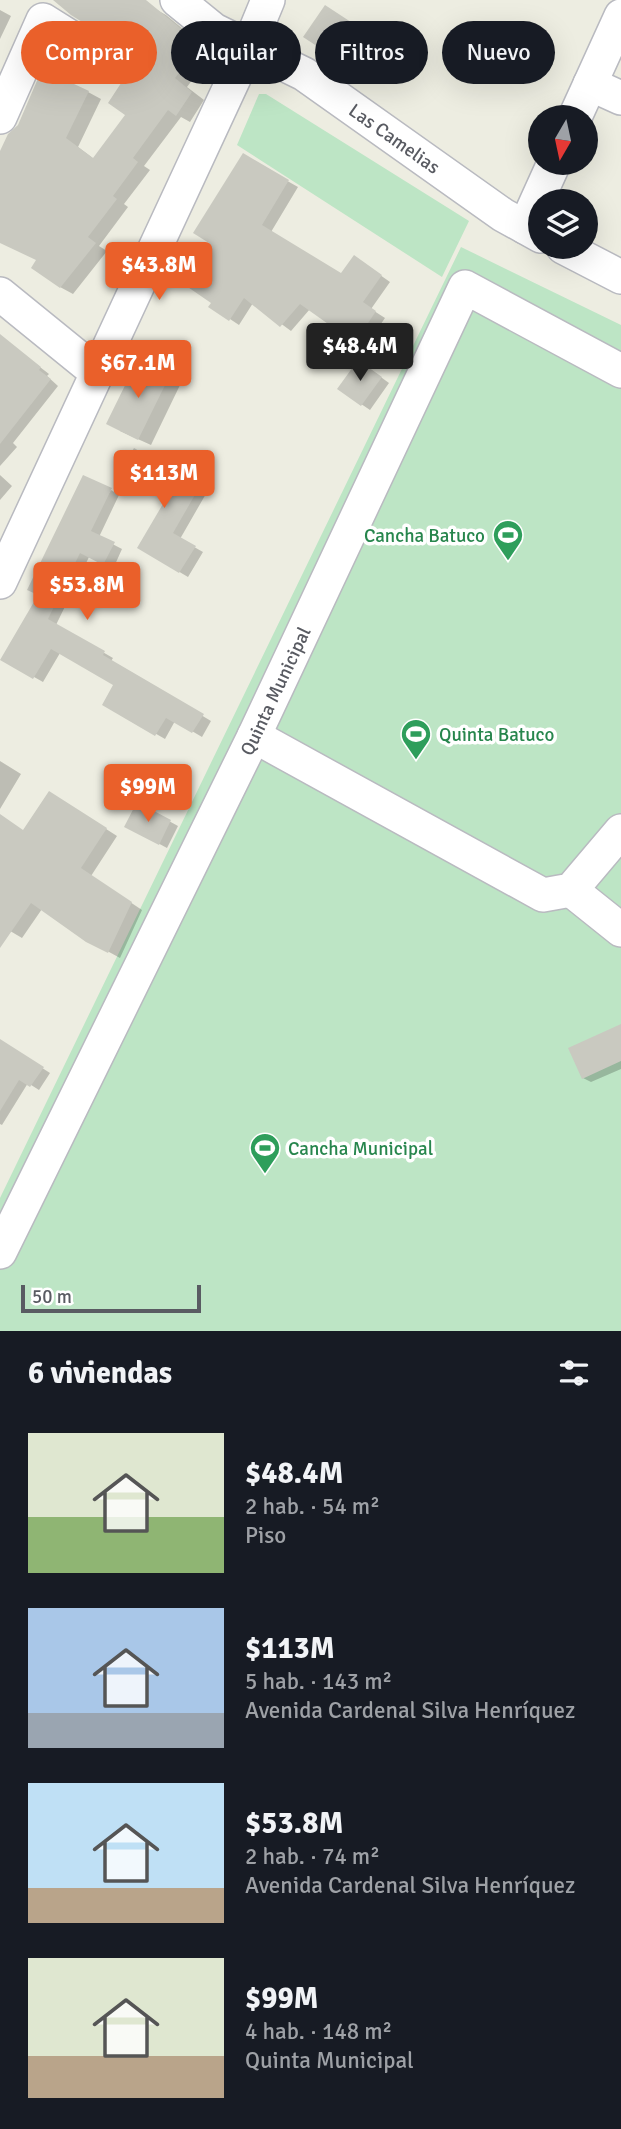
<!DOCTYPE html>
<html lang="es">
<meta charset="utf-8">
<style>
:root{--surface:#171b24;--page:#242831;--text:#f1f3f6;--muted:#9ea1a6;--accent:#ea602a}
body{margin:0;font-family:Signika,sans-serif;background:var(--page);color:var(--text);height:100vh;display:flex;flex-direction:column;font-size:26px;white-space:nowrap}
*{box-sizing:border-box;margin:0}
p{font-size:23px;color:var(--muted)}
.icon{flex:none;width:38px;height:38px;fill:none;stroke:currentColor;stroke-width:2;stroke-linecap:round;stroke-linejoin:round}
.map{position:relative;height:1331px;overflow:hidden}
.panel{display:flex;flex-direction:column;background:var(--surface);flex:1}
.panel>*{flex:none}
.top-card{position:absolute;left:21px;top:21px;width:579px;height:63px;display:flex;gap:14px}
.needle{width:46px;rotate:189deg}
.controls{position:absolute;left:528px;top:105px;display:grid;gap:14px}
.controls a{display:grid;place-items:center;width:70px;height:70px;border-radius:50%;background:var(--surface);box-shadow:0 7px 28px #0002;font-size:35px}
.scale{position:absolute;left:21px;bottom:18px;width:180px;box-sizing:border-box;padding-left:7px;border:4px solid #595b62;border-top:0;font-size:19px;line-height:24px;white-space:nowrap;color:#595b62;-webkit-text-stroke:5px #fff;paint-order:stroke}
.price{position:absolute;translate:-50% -60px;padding:0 16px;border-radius:7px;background:var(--accent);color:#fff;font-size:23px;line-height:46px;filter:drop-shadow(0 2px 4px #0008)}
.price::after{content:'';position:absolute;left:50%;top:42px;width:21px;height:16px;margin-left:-10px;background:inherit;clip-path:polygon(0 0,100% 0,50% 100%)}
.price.selected{background:#222;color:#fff}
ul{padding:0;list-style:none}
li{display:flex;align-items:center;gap:21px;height:175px;padding:0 28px}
li span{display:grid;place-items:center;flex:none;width:196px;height:140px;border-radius:0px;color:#555}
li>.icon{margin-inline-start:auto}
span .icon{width:84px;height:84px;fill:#fffc;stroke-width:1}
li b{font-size:30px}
h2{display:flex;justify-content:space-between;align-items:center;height:84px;padding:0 28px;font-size:30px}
.tag{padding:0 24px;border-radius:32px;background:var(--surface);box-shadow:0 7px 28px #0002;font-size:24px;line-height:63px}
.tag.selected{background:var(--accent);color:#fff}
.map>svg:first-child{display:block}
.green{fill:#bde5c5}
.shadow{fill:#0003}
.building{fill:#c9c9c0}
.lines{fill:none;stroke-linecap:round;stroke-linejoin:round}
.minor-casing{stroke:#b9bac0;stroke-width:36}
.minor{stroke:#fff;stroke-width:33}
.labels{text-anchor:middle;stroke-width:7;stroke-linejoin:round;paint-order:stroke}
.street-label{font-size:19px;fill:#595b62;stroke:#fff}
.leisure-label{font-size:19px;fill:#27864d;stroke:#fff;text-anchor:start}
</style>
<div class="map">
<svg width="621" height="1331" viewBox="0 0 621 1331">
<rect width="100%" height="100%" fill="#edede1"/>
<path class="green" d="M259,94h7l203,127 -27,56 -205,-132z
M461,247l160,78v1006h-621v-133z"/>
<path class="shadow" d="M56,0h83l27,15 46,38 -25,34 17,13 -14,22 -9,-5 -37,49 6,4 -26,34 4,3 -29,39 8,5 -34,43 -13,-7 -22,-27 -38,-18v-87l88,-63 13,7 -23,48 16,12 34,-44 21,-71 -19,-14 -10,13z
M0,10l11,6 -11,23z
M333,12l31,20 -8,11 6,4 -12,19 -44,-29z
M243,156l55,31 -27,45 70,44 22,-13 27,19 -19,27 14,9 -20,29 -55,-38 -19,22 -38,-28 -14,22 -9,-6 -17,-17 -1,-60z
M5,340l44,34 -2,2 11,10 -45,57 4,4 -17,19v-120z
M367,367l22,16 -19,27 -31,-21z
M169,376l12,7 -30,62 -31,-14z
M134,450l73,42 -27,47 23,13 -15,25 -49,-29 31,-52z
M0,475l12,11 -12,14z
M111,490l8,5 -20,42 23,12 -9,20 -24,-12 -33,68 57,33 -2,3 100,60 -9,16 -27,-16 -10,18 -61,-35 12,-19 -56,-32 -17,29 -41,-23z
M0,761l21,13 -21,35z
M61,800l56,36 -26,40 51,34 -22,48 -20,-11 -58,-38 -20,29 -22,-13v-110l24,17z
M138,804l40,22 -11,22 -41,-22z
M621,1029v40l-30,13 -8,-4z
M0,1041l50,32 -11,17 -11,-7 -26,42 -2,-1z"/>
<path class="building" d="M53,0h93l55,45 -26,33 17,14 -16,24 -8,-6 -35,48 5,4 -25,34 4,3 -29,38 8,6 -36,45 -29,-20 5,-8 -36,-17v-92l8,-17 10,-9 24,-56 47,22 -23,47 27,20 32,-43 -17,-12 38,-58 -28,-22 -12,14 -35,-22z
M325,5l32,21 -8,11 6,5 -14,20 -38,-25z
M243,153l46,27 -27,45 79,48 13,-18 28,20 -19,27 13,9 -21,32 -55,-39 -20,23 -36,-29 -15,23 -21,-14 3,-4 -29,-20 27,-40 -16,-10z
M0,334l41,33 -2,3 12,9 -51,65z
M138,359l32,16 -32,65 -32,-16z
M358,360l24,17 -21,29 -24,-17z
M134,448l66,38 -27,47 23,13 -17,27 -42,-25 30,-51 -46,-27z
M83,475l29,13 -21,43 24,11 -12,23 -23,-12 -32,66 57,32 -2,4 101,59 -12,19 -26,-15 -11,18 -53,-31 11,-20 -62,-36 -18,30 -33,-19 38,-65 -11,-5z
M49,791l58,37 -26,40 51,34 -24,51 -22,-11 -55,-39 -31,45v-134l23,16z
M137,802l34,18 -12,25 -35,-18z
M621,1024v37l-39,18 -14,-31z
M0,1039l44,28 -14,20 -11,-7 -19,31z"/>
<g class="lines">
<g class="minor-casing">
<g id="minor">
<path id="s1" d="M177,0l37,30 90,44 199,141 38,21"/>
<path d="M590,84l31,14"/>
<path d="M0,117l43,-97 59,37"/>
<path d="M575,117l46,-101"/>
<path d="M525,227l29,-64"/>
<path d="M563,247l58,30"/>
<path d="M0,294l96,78"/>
<path d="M0,582l249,-536 19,-46"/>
<path d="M254,736l289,159 28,-5 50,-59"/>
<path d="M571,890l50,40"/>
<path id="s2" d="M0,1252l254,-516 211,-449 156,84"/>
</g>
</g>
<use href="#minor" class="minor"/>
</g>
<defs>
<g id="stadium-pin" transform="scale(1.575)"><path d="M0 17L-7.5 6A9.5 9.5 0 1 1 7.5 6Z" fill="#2e9e5b" stroke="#fff"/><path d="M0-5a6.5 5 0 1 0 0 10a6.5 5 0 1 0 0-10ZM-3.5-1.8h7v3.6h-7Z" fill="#fff"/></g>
</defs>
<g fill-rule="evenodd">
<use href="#stadium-pin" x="508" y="535"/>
<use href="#stadium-pin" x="416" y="734"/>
<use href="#stadium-pin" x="265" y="1148"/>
</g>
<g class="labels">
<g class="street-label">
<text dy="7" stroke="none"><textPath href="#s1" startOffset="259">Las Camelias</textPath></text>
<text dy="7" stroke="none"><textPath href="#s2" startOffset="625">Quinta Municipal</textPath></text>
</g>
<g class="leisure-label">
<text x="485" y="542" text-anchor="end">Cancha Batuco</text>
<text x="439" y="741">Quinta Batuco</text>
<text x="288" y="1155">Cancha Municipal</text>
</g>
</g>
</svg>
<div class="controls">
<a><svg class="needle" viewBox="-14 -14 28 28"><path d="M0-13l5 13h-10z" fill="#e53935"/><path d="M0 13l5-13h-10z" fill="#9ea1a6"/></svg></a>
<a><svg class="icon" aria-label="layers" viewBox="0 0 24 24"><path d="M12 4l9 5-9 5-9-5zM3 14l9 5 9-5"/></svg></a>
</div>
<div class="scale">50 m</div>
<b class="price" style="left:159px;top:302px">$43.8M</b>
<b class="price selected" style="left:360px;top:383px">$48.4M</b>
<b class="price" style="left:138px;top:400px">$67.1M</b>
<b class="price" style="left:164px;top:510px">$113M</b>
<b class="price" style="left:87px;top:622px">$53.8M</b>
<b class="price" style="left:148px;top:824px">$99M</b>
<div class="top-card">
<a class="tag selected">Comprar</a>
<a class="tag">Alquilar</a>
<a class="tag">Filtros</a>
<a class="tag">Nuevo</a>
</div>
</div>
<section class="panel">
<h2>6 viviendas<svg class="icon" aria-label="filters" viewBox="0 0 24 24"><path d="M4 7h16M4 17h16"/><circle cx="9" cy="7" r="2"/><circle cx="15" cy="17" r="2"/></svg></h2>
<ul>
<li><span style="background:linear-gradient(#dfe7d0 60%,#8fb573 0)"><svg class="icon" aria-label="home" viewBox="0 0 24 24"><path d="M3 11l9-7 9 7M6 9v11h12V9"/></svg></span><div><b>$48.4M</b><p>2 hab. · 54 m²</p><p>Piso</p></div></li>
<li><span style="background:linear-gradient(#a9c7e8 75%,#9aa5b1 0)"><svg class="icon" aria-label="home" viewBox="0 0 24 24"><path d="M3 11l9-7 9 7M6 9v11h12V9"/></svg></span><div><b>$113M</b><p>5 hab. · 143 m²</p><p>Avenida Cardenal Silva Henríquez</p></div></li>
<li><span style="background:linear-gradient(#bfe0f5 75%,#b9a48a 0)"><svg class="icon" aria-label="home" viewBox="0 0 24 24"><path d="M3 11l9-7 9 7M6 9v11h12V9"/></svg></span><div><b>$53.8M</b><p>2 hab. · 74 m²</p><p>Avenida Cardenal Silva Henríquez</p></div></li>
<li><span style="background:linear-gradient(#dfe7d0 70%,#b9a48a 0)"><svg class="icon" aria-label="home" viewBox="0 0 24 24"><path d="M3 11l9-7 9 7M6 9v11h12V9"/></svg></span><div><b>$99M</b><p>4 hab. · 148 m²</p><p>Quinta Municipal</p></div></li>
</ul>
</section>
